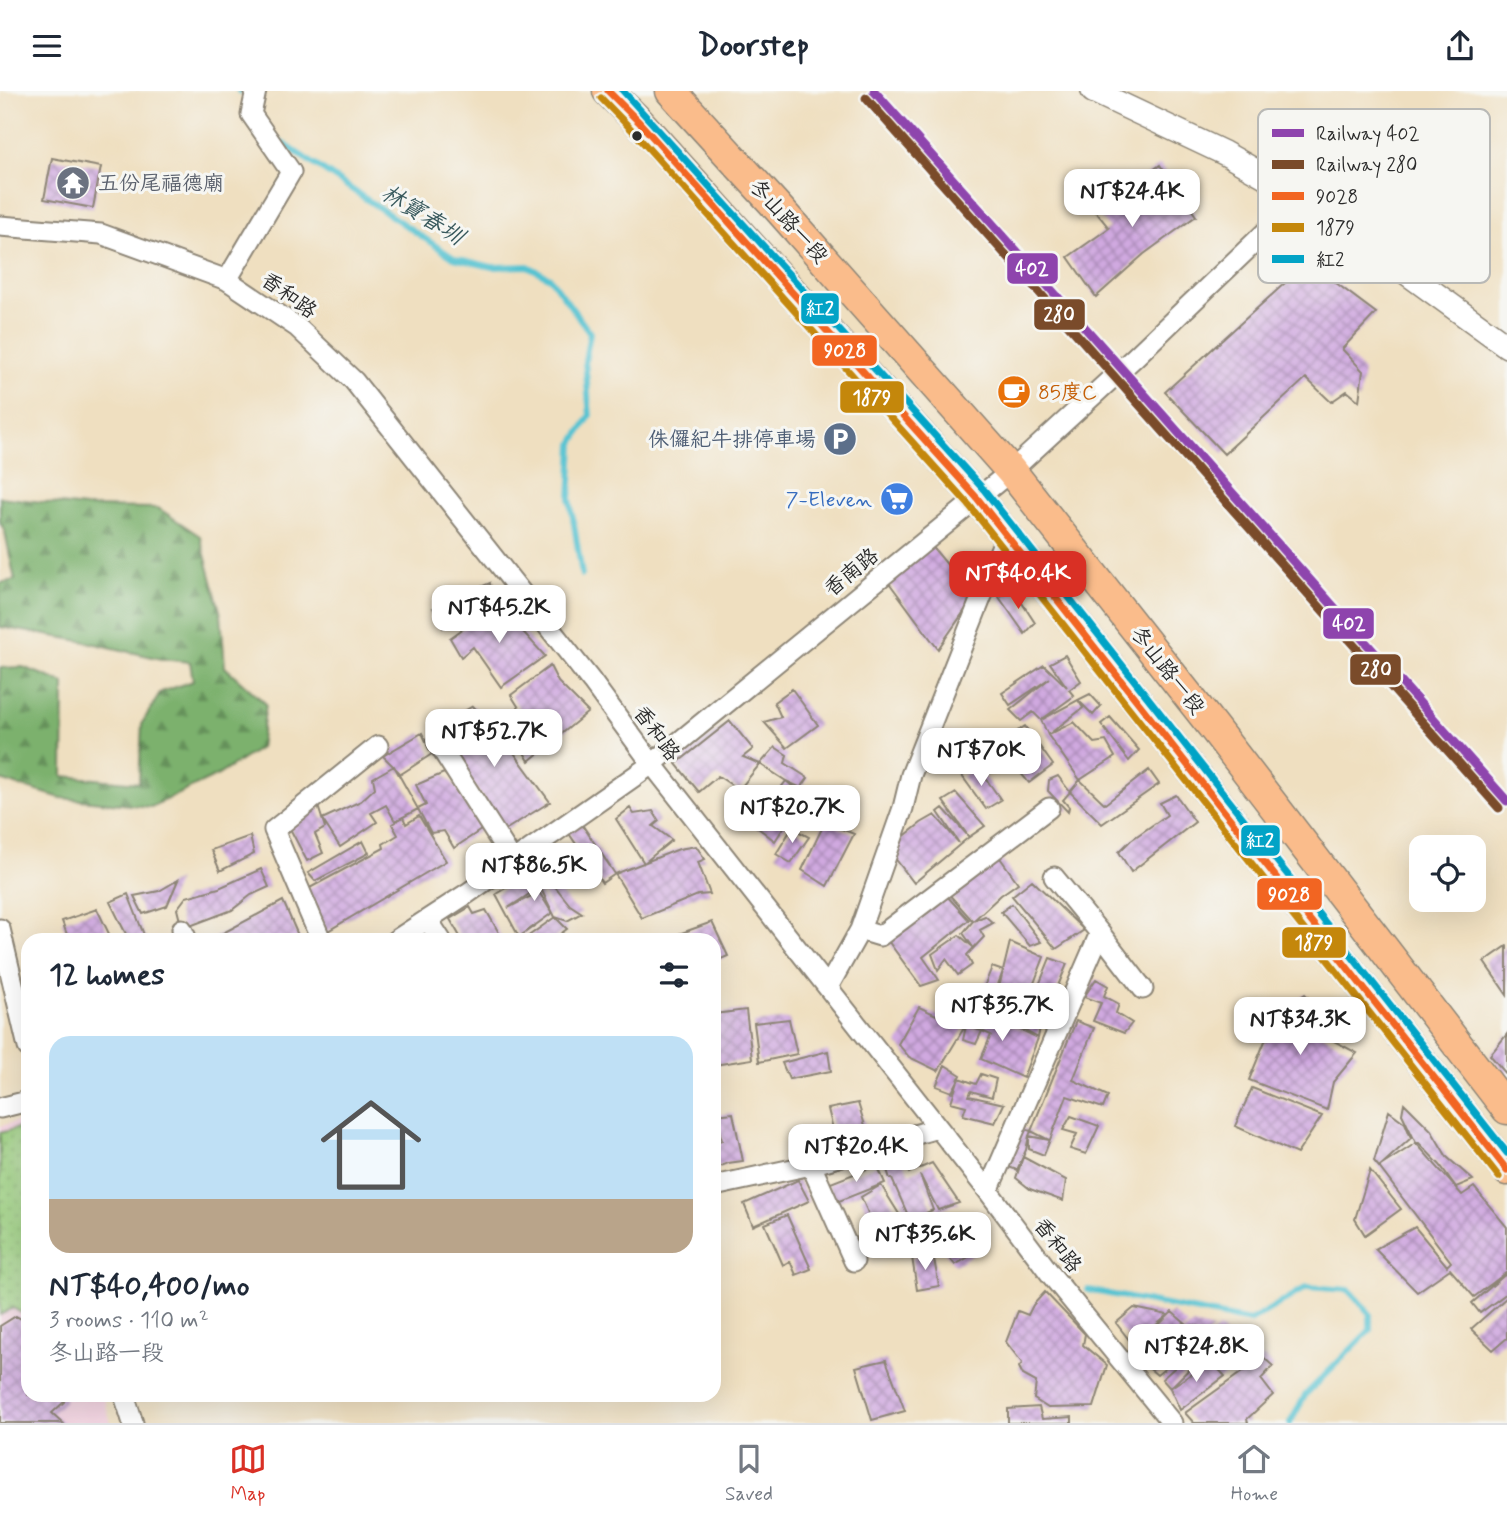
<!DOCTYPE html>
<meta charset="utf-8">
<style>
:root{--surface:#fff;--page:#f6f6f7;--text:#1f2937;--muted:#747a83;--line:#e0e1e3;--accent:#d93025}
body{margin:0;font-family:Mynerve,"LXGW WenKai TC",sans-serif;background:var(--page);color:var(--text);height:100vh;display:flex;flex-direction:column;font-size:26px;white-space:nowrap}
*{box-sizing:border-box;margin:0}
p{font-size:23px;color:var(--muted)}
.icon{flex:none;width:38px;height:38px;fill:none;stroke:currentColor;stroke-width:2;stroke-linecap:round;stroke-linejoin:round}
.map{position:relative;flex:1;overflow:hidden}
.details{position:absolute;left:21px;top:842px;width:700px;height:469px;display:flex;flex-direction:column;background:var(--surface);border-radius:21px;box-shadow:0 7px 28px #0002}
.details>*{flex:none}
.controls{position:absolute;left:1409px;top:744px;display:grid;gap:14px}
.controls a{display:grid;place-items:center;width:77px;height:77px;border-radius:14px;background:var(--surface);box-shadow:0 7px 28px #0002;font-size:35px}
.price{position:absolute;translate:-50% -60px;padding:0 16px;border-radius:14px;background:#fff;color:#222;font-size:23px;line-height:46px;filter:drop-shadow(0 2px 4px #0008)}
.price::after{content:'';position:absolute;left:50%;top:42px;width:21px;height:16px;margin-left:-10px;background:inherit;clip-path:polygon(0 0,100% 0,50% 100%)}
.price.on{background:var(--accent);color:#fff}
ul{padding:0;list-style:none}
li{display:grid;align-content:center;gap:14px;height:371px;padding:0 28px}
li span{display:grid;place-items:center;height:217px;border-radius:21px;color:#555}
li>.icon{margin-inline-start:auto}
span .icon{width:126px;height:126px;fill:#fffc;stroke-width:1}
li b{font-size:30px}
h2{display:flex;justify-content:space-between;align-items:center;height:84px;padding:0 28px;font-size:30px}
header{display:flex;justify-content:space-between;align-items:center;height:91px;padding:0 28px;background:var(--surface);font-size:32px;font-weight:800}
.tab-bar{display:flex;justify-content:space-around;align-items:center;height:98px;border-top:2px solid var(--line);background:var(--surface);font-size:19px;color:var(--muted)}
.tab-bar a{display:grid;justify-items:center;gap:4px}
.tab-bar .on{color:var(--accent)}
.map>svg:first-child{display:block}
.built{fill:#f3cfdf}
.grass{fill:url(#grass-dots);stroke:#627c54;stroke-width:2}
.forest{fill:url(#forest-firs);stroke:#536e4c;stroke-width:2}
.lines{fill:none;stroke-linecap:round;stroke-linejoin:round}
.stream{stroke:#57c3d1;stroke-width:6}
.building{fill:url(#building-cross-hatch)}
.minor-casing{stroke:#8d8576;stroke-width:23}
.tertiary-casing{stroke:#8d8576;stroke-width:26}
.primary-casing{stroke:#8d8576;stroke-width:33}
.minor{stroke:#fff;stroke-width:19}
.tertiary{stroke:#fff;stroke-width:23}
.primary{stroke:#fabc8b;stroke-width:30}
.bus-1-casing{stroke:#f6f6f2;stroke-width:12}
.bus-2-casing{stroke:#f6f6f2;stroke-width:12}
.bus-3-casing{stroke:#f6f6f2;stroke-width:12}
.bus-1{stroke:#f26522;stroke-width:7}
.bus-2{stroke:#c4870b;stroke-width:7}
.bus-3{stroke:#02a3c6;stroke-width:7}
.rail-1-casing{stroke:#f6f6f2;stroke-width:14}
.rail-2-casing{stroke:#f6f6f2;stroke-width:14}
.rail-1{stroke:#8e44ad;stroke-width:9}
.rail-2{stroke:#7a4b2a;stroke-width:9}
.bus-dot{fill:#2b2b2b;stroke:#f6f6f2;stroke-width:2.5}
.labels{text-anchor:middle;stroke-width:6;stroke-linejoin:round;paint-order:stroke}
.worship-label{font-size:21px;fill:#5b616d;stroke:#f6f6f2;text-anchor:start}
.street-label{font-size:21px;fill:#2b2b2b;stroke:#f6f6f2}
.food-label{font-size:21px;fill:#c56008;stroke:#f6f6f2;text-anchor:start}
.service-label{font-size:21px;fill:#4e5e75;stroke:#f6f6f2;text-anchor:end}
.shop-label{font-size:21px;fill:#366cbe;stroke:#f6f6f2;text-anchor:end}
.water-label{font-size:23px;font-style:italic;fill:#38595d;stroke:#f6f6f2}
.key{fill:#f6f6f2;stroke:#b9b9b6;stroke-width:2}
.key-label{font-size:19px;fill:#2b2b2b}
.line-badge{stroke:#f6f6f2;stroke-width:2.5}
.badge-label{font-size:19px;text-anchor:middle;font-weight:bold;fill:#fff}
</style>
<header><svg class="icon" aria-label="menu" viewBox="0 0 24 24"><path d="M4 6h16M4 12h16M4 18h16"/></svg>Doorstep<svg class="icon" aria-label="share" viewBox="0 0 24 24"><path d="M12 15V3M7 8l5-5 5 5M5 13v7h14v-7"/></svg></header>
<div class="map">
<svg width="1507" height="1332" viewBox="0 0 1507 1332">
<defs>
<pattern id="grass-dots" width="8" height="8" patternUnits="userSpaceOnUse" patternTransform="scale(1.75)"><rect width="8" height="8" fill="#9ace7e"/><path d="M2 2h.1M6 6h.1" fill="none" stroke="#85b16d" stroke-width="1.8" stroke-linecap="round"/></pattern>
<pattern id="forest-firs" width="22" height="20" patternUnits="userSpaceOnUse" patternTransform="scale(1.75)"><rect width="22" height="20" fill="#7bb16d"/><path d="M5 1l3.5 6h-7zM16 11l3.5 6h-7z" fill="#65905a"/></pattern>
<pattern id="building-cross-hatch" width="8" height="8" patternUnits="userSpaceOnUse" patternTransform="scale(1.75)"><rect width="8" height="8" fill="#d0a9e0"/><path d="M0 0l8 8M0 8l8-8" fill="none" stroke="#a98ab6"/></pattern>
</defs>
<rect width="100%" height="100%" fill="#f6f6f2"/>
<filter id="ink" filterUnits="userSpaceOnUse"><feTurbulence type="fractalNoise" baseFrequency=".0143" numOctaves="2"/><feDisplacementMap in="SourceGraphic" scale="14" xChannelSelector="R" yChannelSelector="G"/><feConvolveMatrix kernelMatrix="1 2 1 2 8 2 1 2 1" color-interpolation-filters="sRGB"/></filter>
<filter id="wash" filterUnits="userSpaceOnUse"><feTurbulence type="fractalNoise" baseFrequency=".00686" numOctaves="4" result="noise"/><feDisplacementMap in="SourceGraphic" scale="28" xChannelSelector="R" yChannelSelector="G"/><feGaussianBlur stdDeviation="1.57" result="paint"/><feColorMatrix in="noise" values="0 0 0 0 0 0 0 0 0 0 0 0 0 0 0 0 0 1.4 0 .05"/><feComposite in="paint" operator="in"/></filter>
<g filter="url(#wash)">
<rect width="100%" height="100%" fill="#efdfc0"/>
<path class="built" d="M24,1029l4,13v262h75l8,28h-111v-297z"/>
<path class="grass" d="M21,1036l7,26v164l-15,-9 -13,7v-182z"/>
<path class="forest" d="M0,406l85,10 73,1 42,28 21,79 4,52 41,37 -6,44 -42,27 -67,32 -90,-9 -61,-18v-112l23,-1 41,16 -1,93 76,7 3,-60 19,-31 32,-11 -3,-19 -29,-3 -74,-17 -87,-15v-44l15,-3 -10,-48 -5,-10z"/>
<g class="lines">
<path class="stream" d="M239,0l1,1
M278,49l176,118 38,9 36,-1 22,12 40,55 -5,28 5,55 -17,27 -3,56 12,76
M1088,1199l162,31 57,-34 42,3 21,24v16l-64,64 -16,29"/>
</g>
<g id="blocks">
<path class="building" d="M52,67l49,9 -8,41 -49,-9z
M1160,74l36,51 -52,38 -48,43 -28,-40 41,-29 -13,-16z
M1308,171l68,51 -34,36 21,22 -4,30 -12,-10 -16,11 -25,-24 -82,76 -59,-62z
M930,453l44,53 -36,52 -51,-69z
M490,492l3,18 -50,27 -10,-20z
M1013,498l22,34 -10,11 -26,-37z
M498,513l47,52 -44,31 -28,-40 -12,10 -11,-19z
M1065,564l16,26 -12,9 5,6 -33,24 -8,-8 -12,9 -11,-11 40,-32 -40,27 -8,-12 42,-28 23,22 -17,-24z
M550,575l8,16 30,30 -59,49 -17,-29 25,-17 -7,3 -9,-7 -10,-16z
M792,598l26,36 -31,23 -23,-26 17,-5 -7,-15z
M1090,603l11,12 -8,9 -15,-15z
M1078,609l5,8 -35,27 -7,-15z
M473,615l36,40 41,56 -45,28 -38,-55 -25,-51z
M1110,626l29,33 -10,11 -28,-37z
M730,630l23,28 -10,8 17,7 -21,26 -21,-14 -19,16 -23,-28z
M1074,631l20,21 12,-2 9,16 -35,23 25,24 44,-34 10,14 -57,40 -32,-32 10,-12 -32,-45z
M1025,635l28,39 -24,18 -32,-38z
M422,642l10,21 -31,20 -18,-18z
M775,656l12,8 -2,8 23,15 -7,10 -15,-7 18,15 -29,45 -22,-17 33,-43 -26,-17z
M394,675l24,43 -15,8 3,7 13,-8 27,45 -120,71 -20,-42 78,-42 -1,-4 15,-9 -6,-11 11,-7 -8,4 -9,-16 -15,8 6,9 -37,25 -18,-28 39,-18 14,-13 -2,-10z
M977,675l24,34 -15,9 -24,-33z
M444,682l13,15 24,42 -27,18 -10,-17 -13,2 -13,-24 8,-4 -10,-20z
M1058,685l12,16 -7,8 6,7 -1,5 -20,-21 1,-11z
M956,702l29,33 -16,11 -26,-36z
M1176,704l19,27 -64,50 -12,-20 12,-12 36,-25 -7,-12z
M318,715l7,22 -10,6 8,19 -16,8 -21,-40z
M630,717l4,6 19,-3 6,10 -6,5 19,14 -28,23 -28,-44z
M943,717l26,29 -55,46 -26,-34 33,-26 14,-8 24,28 -21,-31z
M579,729l36,54 -13,9 -36,-54z
M825,731l29,12 -27,52 -25,-16z
M792,737l17,9 -18,26 -15,-9z
M250,745l4,18 -34,17 -9,-21z
M363,750l6,12 -54,28 -7,-8z
M696,755l9,13 -7,3 12,32 -12,1 -56,23 -27,-44 64,-25z
M998,764l20,28 -17,12 -28,26 12,-5 8,7 -13,7 4,7 -17,18 5,10 -14,10 -12,-16 -8,11 -6,-16 27,-19 14,12 -10,-14 10,-12 -28,-31z
M261,778l8,18 -18,8 -19,15 -50,19 -5,-20 9,-12 33,-9z
M533,780l4,10 9,-6 24,30 12,8 -15,8 -12,-4 -15,-30 -32,21 31,-16 13,21 -33,24 -23,-43z
M178,789l-11,26 -24,8 -9,-18 25,-5z
M1032,789l52,50 -28,19 -44,-53z
M128,803l18,46h-28l9,-4 -17,-34z
M945,803l24,26 -46,37 16,23 -18,6 -38,-52z
M283,810l17,39h-90z
M1012,813l29,38 -11,4 -29,-34z
M470,816l4,7 12,-4 17,30h-41l-12,-21z
M97,818l15,31h-22l-3,-4 1,2 -5,2h-14l-7,-19z
M555,826l12,12 -15,11h-29z
M712,831l16,34 -14,6v-22h-52z
M1010,851l34,15 -21,55 -21,-9 -6,12 -25,-10 8,-11 17,6 7,-29 -10,27 -11,-6 10,-25 11,4z
M1507,855v49l-23,-33z
M1050,867l17,6 -23,56 -17,-5z
M1096,888l12,7 -4,10 15,8 -3,9 16,10 -8,10 -31,-12 8,-18 -17,-6z
M1305,903l10,11 -19,16 61,32 -24,29 -6,28 -78,-30 16,-39 5,-3 -9,-14z
M919,916l45,21 -26,43 -29,-14 -11,-13z
M1004,917l37,14 -3,16 -38,-21z
M746,919l6,49 -38,6v-51z
M969,919l29,9 40,19 -15,40 -42,-19 10,-24 -9,-4 -6,13 -13,-4 3,-14 16,5 -18,-9z
M789,928l8,35 -38,8 -5,-39z
M1076,930l18,7 -21,52 35,16 -5,12 -36,-12 -23,59 -15,-6v-13l-3,14 -9,20 -17,-6 16,-38 15,5 -2,5 20,4 -18,-9z
M1507,943v41l-17,-20z
M828,960l3,20 -42,8 -7,-16z
M945,974l16,10 -9,17 -16,-6z
M981,983l15,5 -4,18 -21,-6 -2,5 35,8 -9,19 -32,-8 3,-9 -15,-4 8,-24 17,6z
M1252,997l70,28 -25,38 -62,-28z
M858,1012l10,32 -32,6 -8,-32z
M1404,1012l27,27 16,27 26,23 -17,7 -16,-22 -21,-22h-3l46,52 12,-8 33,40v45l-33,25 -24,-28 -33,23 -42,-43 40,-22 32,39 4,-4 -72,-95 37,-24 -14,-29z
M1389,1020l16,12 6,15 -32,29 -5,-6z
M733,1022l10,48 -15,2 -14,6v-27l8,-2 -8,-25z
M1071,1025l28,10 -13,28 -16,-5 7,-15 -14,-4z
M879,1054h16l14,28 23,-10 27,40 -21,7 -18,-35 13,35 -23,10 -18,-41h-2z
M1023,1066l43,23 -3,21 -33,-12 -14,-11z
M877,1074l8,18 -51,20 -6,-19z
M1370,1079l31,39 -36,26 -10,-16z
M798,1089l11,21 -56,25 -9,-22z
M881,1094l23,37 -25,16 -18,-41z
M787,1124l24,54 -15,6 -6,-14 -7,4 -18,-41z
M975,1129l12,26 -32,19 -22,-29z
M933,1163l6,32 -22,4 -5,-33z
M1507,1182v20l-27,20 -8,-10z
M1045,1201l40,42 -2,11 24,20 -13,42 -46,1 -14,-9 2,-17 -13,-7 -4,-8 3,-4 -16,-21 12,-31 10,4 5,-10z
M1507,1206v41l-14,12 -22,-21z
M1134,1217l34,7 -35,30 -17,-22z
M1172,1221l15,13 -37,32 43,-32 20,5 -56,45 -14,-12 -8,-15z
M16,1225l12,7v72h37l-1,7 -12,11 11,10h-63v-97z
M1219,1237l22,22 -12,10 -14,-16 -45,44 -8,-9z
M1263,1266l10,9 -12,13 12,16 -26,24 1,4h-54l-9,-10z
M886,1269l19,51 -33,9 -16,-53z
M1211,1270l14,15 -45,34 -10,-22z
M1039,1316l3,12 30,-2v6h-64v-14z"/>
</g>
</g>
<g filter="url(#ink)">
<use href="#blocks" fill-opacity="0" stroke="#8d8576" stroke-width="2"/>
<g class="lines">
<g class="minor-casing">
<path id="minor" d="M0,135l101,8 126,46 70,47 57,54 238,301 60,82 336,427 64,85 120,147
M227,189l64,-108 -40,-58 5,-23
M437,651l76,119
M428,829l13,20
M0,838l28,118
M182,838l5,11
M860,839l20,6 169,-128
M1100,842l43,56
M321,849l-47,-110 104,-84
M396,849l72,-47 184,-129 359,-293 124,-114 167,-160
M828,896l32,-57 43,-122 8,-33 95,-240
M0,1017l28,-7
M811,1074l43,96
M714,1095l97,-21 127,-37
M988,1100l112,-258 -46,-56
M124,1304l9,28"/>
</g>
<g class="tertiary-casing">
<path id="tertiary" d="M1093,0l131,62 78,44 205,149"/>
</g>
<g class="primary-casing">
<path id="primary" d="M608,0l31,31 338,376 530,672
M671,0l107,117 233,263 202,256 294,382"/>
</g>
<use href="#minor" class="minor"/>
<use href="#tertiary" class="tertiary"/>
<use href="#primary" class="primary"/>
<g class="bus-1-casing">
<path id="bus-1" d="M608,0l31,31 338,376 530,672"/>
</g>
<g class="bus-2-casing">
<path id="bus-2" d="M601,7l30,31 338,376 530,672"/>
</g>
<g class="bus-3-casing">
<path id="bus-3" d="M623,0l362,400 522,662"/>
</g>
<use href="#bus-1" class="bus-1"/>
<use href="#bus-2" class="bus-2"/>
<use href="#bus-3" class="bus-3"/>
<g class="rail-1-casing">
<path id="rail-1" d="M874,0l633,710"/>
</g>
<g class="rail-2-casing">
<path id="rail-2" d="M866,7l633,710"/>
</g>
<use href="#rail-1" class="rail-1"/>
<use href="#rail-2" class="rail-2"/>
</g>
</g>
<defs>
<g id="temple-disc" transform="scale(1.75)"><circle r="9.5" fill="#6b7280" stroke="#f6f6f2"/><path d="M0-6L5-2H3V0L6.5 2.5H4V6H1.5V3h-3V6H-4V2.5H-6.5L-3 0V-2H-5Z" fill="#fff"/></g>
<g id="cafe-disc" transform="scale(1.75)"><circle r="9.5" fill="#e8710a" stroke="#f6f6f2"/><path d="M-5.5-4.5H6V0H3Q3 3.5 0 3.5H-2.5Q-5.5 3.5-5.5 0ZM3-3.2v2h1.7v-2ZM-6 4.5H4V6H-6Z" fill="#fff"/></g>
<g id="parking-disc" transform="scale(1.75)"><circle r="9.5" fill="#5c6f8a" stroke="#f6f6f2"/><path d="M-3.5-5.5H1a3.5 3.5 0 0 1 0 7H-1V5.5H-3.5ZM-1-3.4V-.6H.8a1.4 1.4 0 0 0 0-2.8Z" fill="#fff"/></g>
<g id="supermarket-disc" transform="scale(1.75)"><circle r="9.5" fill="#3f7fe0" stroke="#f6f6f2"/><path d="M-6-5.5h2.5l.6 2H6L4.5 2H-2.5L-4.4-4H-6ZM-1.5 3.2a1.3 1.3 0 1 0 .1 0ZM3 3.2a1.3 1.3 0 1 0 .1 0Z" fill="#fff"/></g>
</defs>
<g fill-rule="evenodd">
<use href="#temple-disc" x="73" y="92"/>
<use href="#cafe-disc" x="1014" y="301"/>
<use href="#parking-disc" x="840" y="348"/>
<use href="#supermarket-disc" x="897" y="408"/>
</g>
<circle class="bus-dot" cx="637" cy="45" r="6"/>
<g class="labels">
<g class="worship-label">
<text x="98" y="99">五份尾福德廟</text>
</g>
<g class="street-label">
<text transform="translate(789 130) rotate(48)" y="7">冬山路一段</text>
<text transform="translate(289 204) rotate(36)" y="7">香和路</text>
<text transform="translate(851 481) rotate(-39)" y="7">香南路</text>
<text transform="translate(1168 579) rotate(52)" y="7">冬山路一段</text>
<text transform="translate(657 642) rotate(54)" y="7">香和路</text>
<text transform="translate(1058 1154) rotate(52)" y="7">香和路</text>
</g>
<g class="food-label">
<text x="1038" y="308">85度C</text>
</g>
<g class="service-label">
<text x="816" y="355">侏儸紀牛排停車場</text>
</g>
<g class="shop-label">
<text x="872" y="415">7-Eleven</text>
</g>
<g class="water-label">
<text transform="translate(423 123) rotate(32)" y="8">林寶春圳</text>
</g>
</g>
<rect x="1258" y="18" width="232" height="174" rx="10" class="key"/>
<rect x="1272" y="38" width="32" height="8" fill="#8e44ad"/>
<rect x="1272" y="69" width="32" height="9" fill="#7a4b2a"/>
<rect x="1272" y="101" width="32" height="8" fill="#f26522"/>
<rect x="1272" y="132" width="32" height="9" fill="#c4870b"/>
<rect x="1272" y="164" width="32" height="8" fill="#02a3c6"/>
<g class="key-label">
<text x="1316" y="49">Railway 402</text>
<text x="1316" y="80">Railway 280</text>
<text x="1316" y="112">9028</text>
<text x="1316" y="143">1879</text>
<text x="1316" y="175">紅2</text>
</g>
<g class="line-badge">
<rect x="1006" y="161" width="53" height="33" rx="7" fill="#8e44ad"/>
<rect x="800" y="201" width="40" height="33" rx="7" fill="#02a3c6"/>
<rect x="1033" y="207" width="53" height="33" rx="7" fill="#7a4b2a"/>
<rect x="811" y="243" width="67" height="33" rx="7" fill="#f26522"/>
<rect x="839" y="289" width="66" height="34" rx="7" fill="#c4870b"/>
<rect x="1322" y="516" width="53" height="33" rx="7" fill="#8e44ad"/>
<rect x="1349" y="562" width="53" height="33" rx="7" fill="#7a4b2a"/>
<rect x="1240" y="733" width="41" height="33" rx="7" fill="#02a3c6"/>
<rect x="1256" y="786" width="67" height="34" rx="7" fill="#f26522"/>
<rect x="1281" y="835" width="66" height="33" rx="7" fill="#c4870b"/>
</g>
<g class="badge-label">
<text x="1032" y="184">402</text>
<text x="820" y="224">紅2</text>
<text x="1059" y="230">280</text>
<text x="845" y="266">9028</text>
<text x="872" y="313">1879</text>
<text x="1349" y="539">402</text>
<text x="1376" y="585">280</text>
<text x="1260" y="756">紅2</text>
<text x="1289" y="810">9028</text>
<text x="1314" y="858">1879</text>
</g>
</svg>
<div class="controls">
<a><svg class="icon" aria-label="locate" viewBox="0 0 24 24"><circle cx="12" cy="12" r="6"/><path d="M12 2v4M12 18v4M2 12h4M18 12h4"/></svg></a>
</div>
<b class="price" style="left:1132px;top:138px">NT$24.4K</b>
<b class="price on" style="left:1018px;top:520px">NT$40.4K</b>
<b class="price" style="left:499px;top:554px">NT$45.2K</b>
<b class="price" style="left:494px;top:678px">NT$52.7K</b>
<b class="price" style="left:981px;top:697px">NT$70K</b>
<b class="price" style="left:792px;top:754px">NT$20.7K</b>
<b class="price" style="left:534px;top:812px">NT$86.5K</b>
<b class="price" style="left:1002px;top:952px">NT$35.7K</b>
<b class="price" style="left:1300px;top:966px">NT$34.3K</b>
<b class="price" style="left:856px;top:1093px">NT$20.4K</b>
<b class="price" style="left:925px;top:1181px">NT$35.6K</b>
<b class="price" style="left:1196px;top:1293px">NT$24.8K</b>
<section class="details">
<h2>12 homes<svg class="icon" aria-label="filters" viewBox="0 0 24 24"><path d="M4 7h16M4 17h16"/><circle cx="9" cy="7" r="2"/><circle cx="15" cy="17" r="2"/></svg></h2>
<ul>
<li><span style="background:linear-gradient(#bfe0f5 75%,#b9a48a 0)"><svg class="icon" aria-label="home" viewBox="0 0 24 24"><path d="M3 11l9-7 9 7M6 9v11h12V9"/></svg></span><div><b>NT$40,400/mo</b><p>3 rooms · 110 m²</p><p>冬山路一段</p></div></li>
</ul>
</section>
</div>
<nav class="tab-bar">
<a class="on"><svg class="icon" aria-label="map" viewBox="0 0 24 24"><path d="M3 6l6-2 6 2 6-2v14l-6 2-6-2-6 2zM9 4v14M15 6v14"/></svg>Map</a>
<a><svg class="icon" aria-label="saved" viewBox="0 0 24 24"><path d="M7 4h10v16l-5-4-5 4z"/></svg>Saved</a>
<a><svg class="icon" aria-label="home" viewBox="0 0 24 24"><path d="M3 11l9-7 9 7M6 9v11h12V9"/></svg>Home</a>
</nav>
